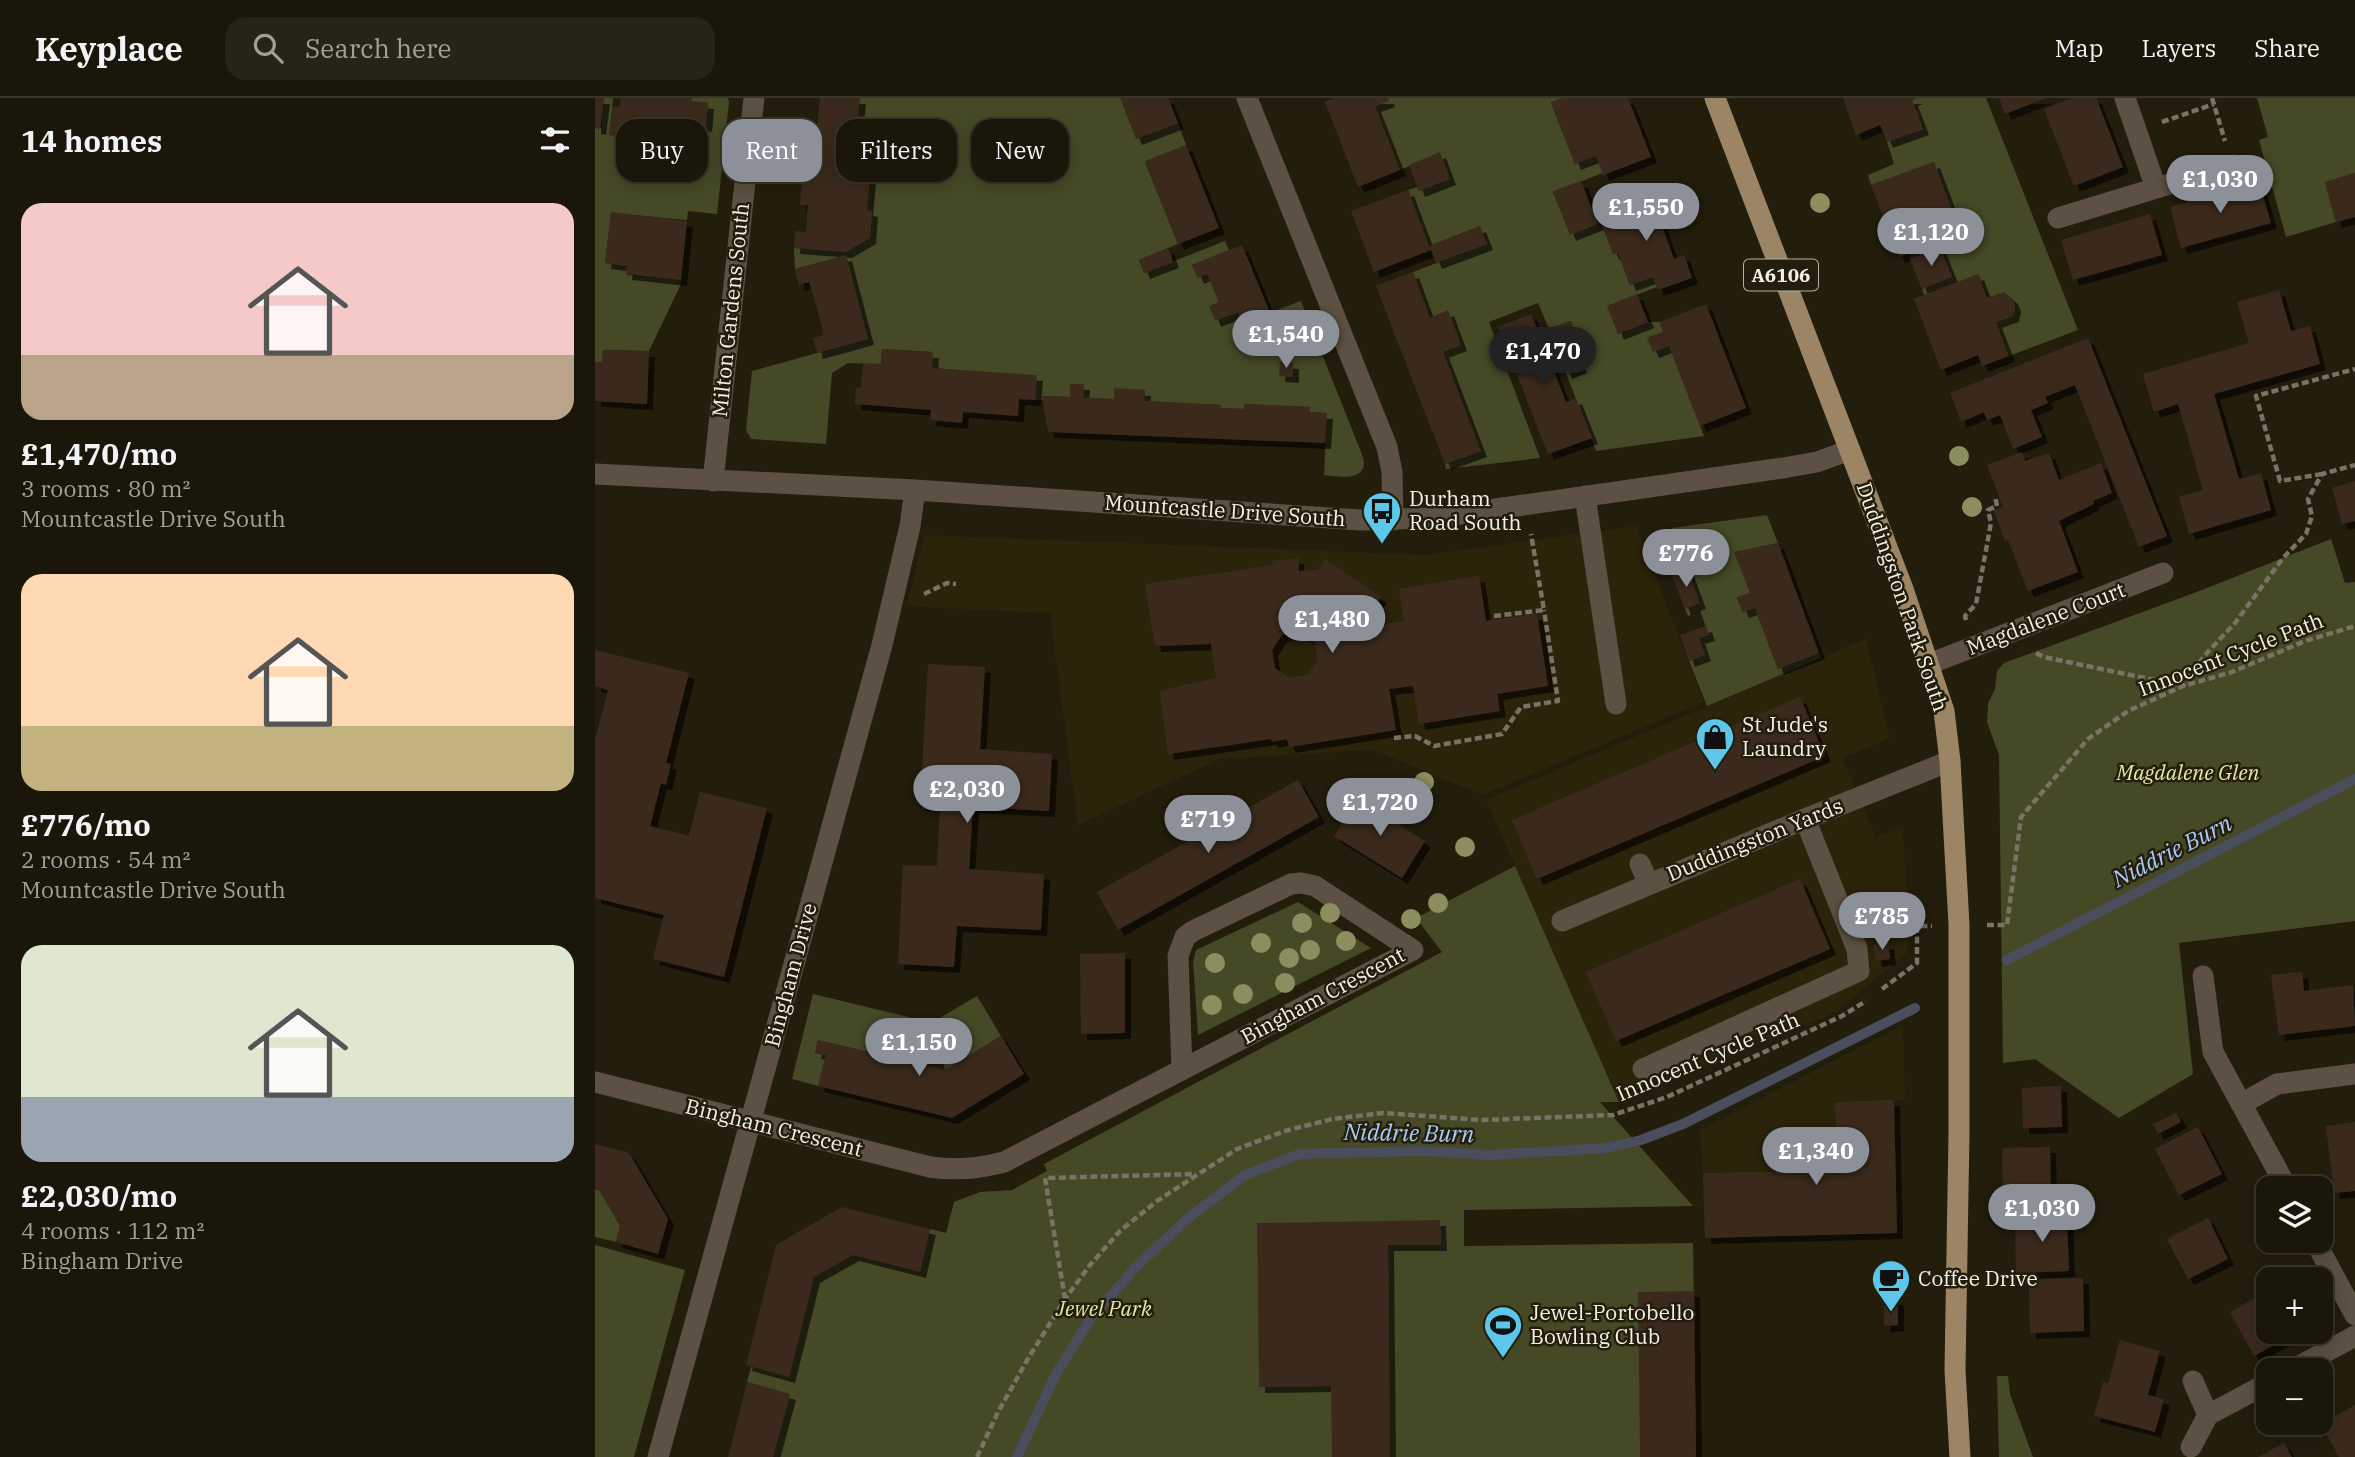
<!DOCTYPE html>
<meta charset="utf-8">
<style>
:root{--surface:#1a1609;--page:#272317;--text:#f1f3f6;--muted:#9f9f9c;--line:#38352a;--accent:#8c9099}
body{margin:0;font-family:"IBM Plex Serif",serif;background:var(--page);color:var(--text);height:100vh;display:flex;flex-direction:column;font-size:26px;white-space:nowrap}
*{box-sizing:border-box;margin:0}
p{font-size:23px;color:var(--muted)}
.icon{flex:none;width:38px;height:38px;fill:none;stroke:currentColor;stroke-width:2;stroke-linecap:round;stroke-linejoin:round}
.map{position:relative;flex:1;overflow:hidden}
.sheet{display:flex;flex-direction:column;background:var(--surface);width:595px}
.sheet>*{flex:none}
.top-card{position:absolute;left:21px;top:21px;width:665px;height:63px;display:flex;gap:14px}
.buttons{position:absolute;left:1661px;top:1078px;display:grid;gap:14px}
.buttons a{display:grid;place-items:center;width:77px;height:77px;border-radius:14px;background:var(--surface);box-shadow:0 4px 18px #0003,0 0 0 2px var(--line);font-size:35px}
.price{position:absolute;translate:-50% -60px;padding:0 16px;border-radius:24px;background:var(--accent);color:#fff;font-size:23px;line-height:46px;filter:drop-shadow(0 2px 4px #0008)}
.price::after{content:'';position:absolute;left:50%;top:42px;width:21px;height:16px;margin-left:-10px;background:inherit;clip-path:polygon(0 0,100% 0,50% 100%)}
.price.active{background:#222;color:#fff}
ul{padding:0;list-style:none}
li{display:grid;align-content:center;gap:14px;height:371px;padding:0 21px}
li span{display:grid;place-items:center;height:217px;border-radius:21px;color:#555}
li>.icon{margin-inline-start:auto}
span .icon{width:126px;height:126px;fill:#fffc;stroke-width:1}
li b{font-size:30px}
h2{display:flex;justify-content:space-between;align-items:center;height:84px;padding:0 21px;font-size:30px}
.chip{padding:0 24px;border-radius:21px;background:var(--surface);box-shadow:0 4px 18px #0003,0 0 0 2px var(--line);font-size:24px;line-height:63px}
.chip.active{background:var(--accent);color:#fff}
header{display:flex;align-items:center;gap:42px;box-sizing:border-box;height:98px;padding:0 35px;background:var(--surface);border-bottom:2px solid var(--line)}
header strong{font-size:33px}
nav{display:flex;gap:38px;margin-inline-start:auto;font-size:24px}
.search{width:490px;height:63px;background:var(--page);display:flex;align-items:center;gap:18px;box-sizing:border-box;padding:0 24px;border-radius:21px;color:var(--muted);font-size:26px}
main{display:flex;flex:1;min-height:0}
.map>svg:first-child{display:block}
.built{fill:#2c230b}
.green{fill:#464926}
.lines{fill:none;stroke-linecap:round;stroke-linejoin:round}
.stream{stroke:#494d5c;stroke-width:10}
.building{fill:#3a2c1f;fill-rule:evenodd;filter:url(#shadow)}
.path{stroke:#787365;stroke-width:4.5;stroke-dasharray:7 3.5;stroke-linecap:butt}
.minor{stroke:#5c5142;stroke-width:21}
.major{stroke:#9b8565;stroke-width:21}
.tree{fill:#8d8e60}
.labels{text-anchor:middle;stroke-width:5;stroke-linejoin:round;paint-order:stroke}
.shield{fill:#231d0c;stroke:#b5b1a4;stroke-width:2}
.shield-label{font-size:19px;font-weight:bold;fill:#f4f0e5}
.street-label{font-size:21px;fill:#f4f0e5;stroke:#231d0c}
.poi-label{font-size:21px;fill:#f4f0e5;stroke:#231d0c;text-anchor:start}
.park-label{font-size:21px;font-style:italic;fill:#e3eba4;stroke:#231d0c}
.water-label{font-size:23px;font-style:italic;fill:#aaccf9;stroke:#231d0c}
</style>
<header>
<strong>Keyplace</strong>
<div class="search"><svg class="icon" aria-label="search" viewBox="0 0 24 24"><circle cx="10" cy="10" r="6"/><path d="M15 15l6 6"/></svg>Search here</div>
<nav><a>Map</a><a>Layers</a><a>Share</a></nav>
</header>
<main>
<section class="sheet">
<h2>14 homes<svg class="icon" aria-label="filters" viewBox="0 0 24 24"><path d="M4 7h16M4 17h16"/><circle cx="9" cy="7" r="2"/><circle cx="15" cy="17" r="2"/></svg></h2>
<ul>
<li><span style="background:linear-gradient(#f6c9c9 70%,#b9a48a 0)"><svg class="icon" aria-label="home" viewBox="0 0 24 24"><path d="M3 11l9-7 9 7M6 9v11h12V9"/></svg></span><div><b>£1,470/mo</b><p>3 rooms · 80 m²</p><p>Mountcastle Drive South</p></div></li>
<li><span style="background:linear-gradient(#ffd9b3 70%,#c2b280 0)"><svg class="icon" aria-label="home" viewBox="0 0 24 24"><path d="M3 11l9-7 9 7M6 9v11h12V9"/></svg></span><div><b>£776/mo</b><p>2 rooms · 54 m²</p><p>Mountcastle Drive South</p></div></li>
<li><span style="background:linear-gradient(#dfe7d0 70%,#9aa5b1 0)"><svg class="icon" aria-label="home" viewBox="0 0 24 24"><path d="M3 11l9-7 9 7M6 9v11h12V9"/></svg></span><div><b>£2,030/mo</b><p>4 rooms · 112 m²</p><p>Bingham Drive</p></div></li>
</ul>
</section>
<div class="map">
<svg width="1760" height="1359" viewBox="0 0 1760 1359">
<defs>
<filter id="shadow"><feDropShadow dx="6" dy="6" stdDeviation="0" flood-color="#0009"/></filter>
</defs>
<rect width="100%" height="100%" fill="#231d0c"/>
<path class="built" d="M1041,428l68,176 -222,93 -109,-45 -153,9 -142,66 -28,-212 -128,-6 -15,-2 17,-70 502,20z
M1271,541l24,99 -48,20 34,79 27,-10 5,98 -1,28 -71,59 -217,90 -133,-302z
M1308,927l2,75 -70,2 2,69 -134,2 -3,-43z"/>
<path class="green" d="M9,0h9l-3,37 55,6v6l20,2 1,-6h7v-7l-5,-1v-6l6,1 1,-5 11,1 2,-23 -17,-2 1,-3h36l1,4 -12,112 -29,-3 -1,9 -76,-7 -6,50 22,3v9l54,5 -1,6 -31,65 -46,-1 -1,12h-7v-234h6z
M265,0h260l58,25 8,22 -41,17 33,82 -39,16 5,13 81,-32 4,9 -37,15 6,13 9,-4 12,28 19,10 4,11 59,-22 58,146c2,5 5,12 5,17 -1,18 -29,12 -40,11l3,-62 -17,-1v-5l-65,-3 -1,5 -23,-1v-3l-77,-4 1,-11 -31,-1v10l-31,-1 1,-14h-13l-1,13 -27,-1v4h-8l-42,-27 -61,-5v-16l-50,-3 -1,15 -33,-1 -16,10 -6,71 -75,-5 -5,-9 6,-59 116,-32 -22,-83 -51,13 -1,-21 52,4 24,-14 2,-27 -5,-1 3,-33 -17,-1 1,-20 20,2 2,-13h9l2,-22 -29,-7z
M793,0h174l-11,5 24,61 21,-8 7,17 -50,19 17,42 28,-10 5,3 10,27 5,-1 12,32 23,-8 4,10 -49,19 10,28 30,-12h12l3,10 -16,6 22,8 35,90 -108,15 -30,-78 14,-6 -11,-30 7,-3 -5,-13 -22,8 -11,-26 -49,19 51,136 -94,11 -1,-5 36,-14 -38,-98 18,-7 -13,-34 -18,7 -17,-46 73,-28 -6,-18 -51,20 -21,-56 9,-3 2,4 31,-12 -11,-26 -39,17 -25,-64 13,-5z
M1322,0h69l92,232 -69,26 -30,-81 -55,20 -2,-6 29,-12 -11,-30 -30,12 -2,-6 53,-20 -27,-71 -63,23 -3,-10 26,-11 -7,-22 35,-13 -10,-29z
M1662,0h98v75l-30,9 11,40 -50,15 -27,-97 9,-3z
M1172,417l11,28 -43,9 15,41 -13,5 6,14 12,-4 23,61 41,-16 2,5 -114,48 -18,-45 16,-6 -6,-17 10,-3 -9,-24 -12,5 -3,-7 15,-6 -28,-75z
M1736,441l14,44 10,-1v339l-176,22 14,131 -74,44 -84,-59 -32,4 -4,-308 -12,-33 1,-19 7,-14 2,-18 7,-8 190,-70z
M920,768l104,236h-19l93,104 -229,4v36l229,-3 3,214h-923l16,-63 -42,-12 4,-15 38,9 25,-99 39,-22 66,17 11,-43 16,4 8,-31 26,-10 32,-2 35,-19 -3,-7 398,-212 -26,-34z
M703,804l73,46 -173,87 -5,-73 3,-12z
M218,896l104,25 6,46 -105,-25 -3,13 11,2 -8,31 -26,-7z
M382,898l24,40 -56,34 -12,-48z
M0,1091l5,2 20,35 -4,16 -21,-5z
M0,1147l90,25 -51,187h-39z
M1402,1278h11l2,18 23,63h-34z"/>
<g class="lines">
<path class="stream" d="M1412,862l348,-181
M422,1359l39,-83 35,-56 46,-52 50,-47 58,-44 55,-21 123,-3 67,4 116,-7 35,-8 42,-16 232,-116"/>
</g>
<path class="building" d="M0,0h9l-4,31 -5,-1z
M26,0h71l-1,3 17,2 -2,23 -11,-1v5l-7,-1v6l6,1 -1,8 -7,-1v6l-21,-2v-6l-56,-6 3,-28h8z
M225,0h40l-2,18 20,2v4h9l-2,23h-9l-1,13 -21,-2 -1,20 17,1 -3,33 5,1 -2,27 -24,14 -52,-4 1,-17 11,1 2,-27h-8l5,-65h11z
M525,0h48l10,25 -42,16z
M739,0h54l1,3 -14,5 25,64 -42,17 -33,-85z
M967,0h66l23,59 -48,18 -7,-19 -21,8 -24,-62z
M1248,0h74l-5,2 11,29 -36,13 -7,-17 -24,10z
M1404,0h47l-41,16z
M1477,0h24l27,69 -49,19 -30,-77z
M591,47l33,83 -41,16 -33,-83z
M845,54l10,27 -31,12 -10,-26z
M1339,64l27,72 -62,23 -28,-72z
M1760,75v44l-19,5 -11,-40z
M986,83l17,43 -28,11 -17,-44z
M1664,84l12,41 -90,25 -11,-41z
M1062,87l9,22 -10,4 3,7 15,41 10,-4 8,23 -34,12 -5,-13 -23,8 -12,-32 -5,1 -10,-27 27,-10 -7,-19z
M813,92l21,56 51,-20 7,18 -51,19 -5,-13 -57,22 -23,-61z
M16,114l76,9 -6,59 -55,-6 1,-8 -22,-3z
M1555,116l12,41 -89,25 -12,-40z
M647,147l28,68 -27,11 -5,-12 -23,9 -6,-15 10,-4 -12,-28 -9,4 -6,-13z
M1345,149l12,30 -30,12 -12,-30z
M573,150l5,14 -29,11 -5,-13z
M251,157l22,84 -51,14 -4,-15 11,-3 -7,-27 -8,-26 -10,3 -4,-16z
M818,174l17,46 18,-8 13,35 -18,7 38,99 -36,13 -69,-178z
M1383,176l9,24 17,-6 8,6 3,8 -2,10 -17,6 13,34 -27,10 -4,-11 -37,15 -27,-71z
M1684,192l12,41 19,-5 10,38 -106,30 25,85 22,-6 10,37 -82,24 -10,-37 24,-7 -25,-86 -24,8 -11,-38 106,-31 -12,-41z
M1042,196l11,28 -30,12 -11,-28z
M1111,206l40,104 -46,18 -31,-80 -16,6 -6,-14 16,-6 -3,-10z
M936,216l35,88 10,-4 16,40 -44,16 -50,-127z
M976,223l5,13 -7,3 12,30 -15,6 -17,-44z
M1493,240l79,198 -28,11 -64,-162 -30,12 3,6 -17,7 11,27 -29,12 -13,-34 -13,5 -3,-8 -23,10 -11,-29z
M287,251l51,3 -1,16 105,7 -2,25 -16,-1 -1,17 -55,-4 -1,11 -32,-3 1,-10 -76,-6 1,-17 5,1 2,-24h18z
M8,252l46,1 -2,53 -52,-3v-39h7z
M685,264l13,1v14l-14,-1z
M475,286h14l-1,14 31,1v-11l31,2 -1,11 77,4v3l23,1v-5l66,3v5l17,1 -2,30 -277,-11 -6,-36 28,1z
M1427,354l3,9 24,-8 10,27 42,-17 11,30 -19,8 1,3 -35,17 19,51 -50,19 -20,-51 -3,1 -11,-31 9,-3 -16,-42z
M1760,383v40l-13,3 -10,-36z
M1183,445l41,110 -41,16 -23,-61 -12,4 -6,-15 13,-4 -16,-41z
M703,460l1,13 19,-1 7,-11 56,38 -10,14 3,15 30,-5 -5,-32 80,-13 7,45 51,-7 11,72 -51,8 3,17 -81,13 -6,-38 -24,3 7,41 -107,17 -2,-8 -15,3 -1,-3 -103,15 -8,-63 56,-13 -5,-34 -56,2 -10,-62 128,-19 -1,-4zM705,535l15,10 3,18 -11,14 -18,3 -14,-10 -3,-18 10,-15z
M1093,472l12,33 -15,6 -13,-33z
M1111,528l3,9 -10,3 6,17 -16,6 -9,-26z
M0,552l94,23 -23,90 5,1 -5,21 -5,-2 -11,43 39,10 11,-44 67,16 -43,169 -71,-18 11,-44 -69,-17v-158l13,-50 -13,-4z
M333,566l57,3 -5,82 72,5 -3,57 -76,-4 -4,62 75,5 -3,56 -84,-4 -3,41 -56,-3 5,-99 34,1 3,-60 -20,-1z
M1205,599l25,59 -288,123 -25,-59z
M703,682l21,37 -201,113 -21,-38z
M762,701l68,42 -23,37 -68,-42z
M1205,781l30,70 -214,92 -30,-69z
M1293,845l2,16 -14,2 -3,-16z
M530,855v80l-44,1 -1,-80z
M1707,874l2,19 49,-6 2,41 -76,9 -8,-60z
M406,938l23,38 -72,44 -134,-32 8,-31 -11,-2 3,-13 127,30z
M1466,988l1,41 -39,1 -1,-40z
M1299,1002l3,133 -192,5 -2,-65 134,-2 -2,-69z
M1581,1015l5,9 -23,12 -5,-10z
M1760,1024v69l-21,2 -8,-67z
M1603,1029l24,47 -43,21 -24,-46z
M0,1046l34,9 39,66 -10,35 -42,-12 4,-16 -20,-35 -5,-2z
M1455,1049l1,53 -48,2 -1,-54z
M247,1109l88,22 -10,43 -67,-17 -39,22 -25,100 -43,-12 30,-120z
M1472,1116l2,57 -53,2 -1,-57z
M1613,1120l20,41 -40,20 -21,-40z
M845,1122l1,25h-53l2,212h-58l-1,-71 -72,1 -2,-164z
M1488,1180l1,53 -54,2 -1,-53z
M1099,1193l2,166h-56l-2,-165z
M1673,1193v41h31l-45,24 -24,-44z
M1303,1201v26l-14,1v-26z
M1525,1242l40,11 -12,44 16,4 -9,33 -61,-16 9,-34 5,2z
M152,1284l43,12 -17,63h-45z
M1760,1307v52h-16l-18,-33z
M1689,1345l8,14h-34z"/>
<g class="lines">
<path class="path" d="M1617,0l13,43
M1567,24l52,-18
M1727,376l-42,7 -24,-85 99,-27
M329,496l23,-11 9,1
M899,518l50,-6 -13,-76
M1371,522l-1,-4 11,-12 15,-81 -3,-13 9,-4 -2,-10
M1441,555l8,4 139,29 21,-30 31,-33 48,-65 23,-24 6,-18 -4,-17 14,-25 33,-9
M799,640l21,-2 19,10 68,-12 19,-27 37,-6 -14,-91
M1392,827h20l14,-108 67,-78 40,-28 55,-25 49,-14 73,-31 50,-15
M1287,891l35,-26v-37h15
M470,1201l-20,-121 151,-4
M382,1359l21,-45 31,-55 36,-58 25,-34 30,-34 37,-30 80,-52 48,-18 47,-12 51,-6 100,7 130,-5 54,-18 175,-81 24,-15"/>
<path class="minor" d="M652,0l140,349 5,25 1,48
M1530,0l31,90
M1463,120l174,-53
M0,376l320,16 445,30 73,-2 350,-50 34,-6 33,-12
M118,383l41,-383
M990,398l31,208
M1334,566l234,-91
M1045,766l9,20
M967,823l243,-102 145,-58
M1608,878l10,76 74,136
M1048,971l216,-98 -2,-22 -52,-130
M0,984l335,85c26,4 48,2 74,-5l409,-212 -98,-64 -14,-3 -10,1 -98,47 -8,6 -7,19 4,113
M1646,1006l36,-20 78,-10
M1720,1143l40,74
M1697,1272l63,-34
M1598,1283l15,34
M1596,1349l17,-32 60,-32
M63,1359l224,-812 28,-119 5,-36"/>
<path class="major" d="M1120,0l188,491 41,122 6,50 9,164v208l-4,237 5,87"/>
</g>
<g class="tree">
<circle cx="1225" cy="105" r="10"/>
<circle cx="1364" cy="358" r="10"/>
<circle cx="1377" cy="409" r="10"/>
<circle cx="829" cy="684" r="10"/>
<circle cx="870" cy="749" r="10"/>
<circle cx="843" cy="805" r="10"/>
<circle cx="735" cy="815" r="10"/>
<circle cx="816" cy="821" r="10"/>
<circle cx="707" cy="825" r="10"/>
<circle cx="751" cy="843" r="10"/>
<circle cx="666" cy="845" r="10"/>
<circle cx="715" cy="852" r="10"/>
<circle cx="694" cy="860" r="10"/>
<circle cx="620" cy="865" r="10"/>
<circle cx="690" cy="885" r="10"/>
<circle cx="648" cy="896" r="10"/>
<circle cx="617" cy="907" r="10"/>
</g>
<defs>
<g id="bus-pin" transform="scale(2.0125)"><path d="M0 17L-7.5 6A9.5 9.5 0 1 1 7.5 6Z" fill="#5cc7e8" stroke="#231d0c"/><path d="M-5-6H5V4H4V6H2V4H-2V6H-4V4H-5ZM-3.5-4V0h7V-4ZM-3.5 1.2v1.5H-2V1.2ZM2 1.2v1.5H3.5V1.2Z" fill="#111"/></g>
<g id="shop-pin" transform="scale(2.0125)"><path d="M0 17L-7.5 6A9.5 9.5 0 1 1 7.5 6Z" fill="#5cc7e8" stroke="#231d0c"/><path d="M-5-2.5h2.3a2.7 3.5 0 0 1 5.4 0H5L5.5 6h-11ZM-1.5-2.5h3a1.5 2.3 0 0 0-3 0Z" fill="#111"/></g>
<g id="cafe-pin" transform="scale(2.0125)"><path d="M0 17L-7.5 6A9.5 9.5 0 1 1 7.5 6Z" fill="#5cc7e8" stroke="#231d0c"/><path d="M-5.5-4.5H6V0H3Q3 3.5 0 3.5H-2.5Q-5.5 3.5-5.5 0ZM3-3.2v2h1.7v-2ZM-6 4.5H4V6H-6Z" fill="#111"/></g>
<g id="stadium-pin" transform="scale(2.0125)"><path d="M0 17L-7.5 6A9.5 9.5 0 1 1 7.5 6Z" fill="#5cc7e8" stroke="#231d0c"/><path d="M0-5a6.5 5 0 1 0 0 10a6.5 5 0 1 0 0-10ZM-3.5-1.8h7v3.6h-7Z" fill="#111"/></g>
</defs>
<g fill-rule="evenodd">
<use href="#bus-pin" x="787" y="413"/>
<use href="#shop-pin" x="1120" y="639"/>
<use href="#cafe-pin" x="1296" y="1181"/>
<use href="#stadium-pin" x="908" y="1227"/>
</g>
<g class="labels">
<rect class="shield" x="1149" y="161.5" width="74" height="31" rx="5"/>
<g class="shield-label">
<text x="1186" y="184">A6106</text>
</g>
<g class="street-label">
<text transform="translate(136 212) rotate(-84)" y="7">Milton Gardens South</text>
<text transform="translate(630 413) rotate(4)" y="7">Mountcastle Drive South</text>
<text transform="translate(1307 499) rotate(71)" y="7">Duddingston Park South</text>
<text transform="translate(1451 521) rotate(-21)" y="7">Magdalene Court</text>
<text transform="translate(1636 557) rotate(-21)" y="7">Innocent Cycle Path</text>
<text transform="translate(1160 742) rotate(-22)" y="7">Duddingston Yards</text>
<text transform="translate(196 877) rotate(-75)" y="7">Bingham Drive</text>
<text transform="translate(728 898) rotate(-28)" y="7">Bingham Crescent</text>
<text transform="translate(1113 959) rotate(-23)" y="7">Innocent Cycle Path</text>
<text transform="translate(179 1030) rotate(14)" y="7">Bingham Crescent</text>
</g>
<g class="poi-label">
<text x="814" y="408">Durham<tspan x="814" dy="24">Road South</tspan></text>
<text x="1147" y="634">St Jude's<tspan x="1147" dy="24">Laundry</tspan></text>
<text x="1323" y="1188">Coffee Drive</text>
<text x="935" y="1222">Jewel-Portobello<tspan x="935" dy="24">Bowling Club</tspan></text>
</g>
<g class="park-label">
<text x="1593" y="682">Magdalene Glen</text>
<text x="509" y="1218">Jewel Park</text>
</g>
<g class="water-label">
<text transform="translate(1577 753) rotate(-27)" y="8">Niddrie Burn</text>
<text transform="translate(814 1035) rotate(1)" y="8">Niddrie Burn</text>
</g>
</g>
</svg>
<div class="buttons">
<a><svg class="icon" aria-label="layers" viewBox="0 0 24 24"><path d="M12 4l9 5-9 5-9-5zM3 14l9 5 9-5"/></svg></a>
<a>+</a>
<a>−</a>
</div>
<b class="price" style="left:1625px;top:117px">£1,030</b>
<b class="price" style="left:1051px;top:145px">£1,550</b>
<b class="price" style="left:1336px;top:170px">£1,120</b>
<b class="price" style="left:691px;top:272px">£1,540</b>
<b class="price active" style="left:948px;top:289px">£1,470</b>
<b class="price" style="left:1091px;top:491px">£776</b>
<b class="price" style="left:737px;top:557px">£1,480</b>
<b class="price" style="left:372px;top:727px">£2,030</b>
<b class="price" style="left:785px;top:740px">£1,720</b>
<b class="price" style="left:613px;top:757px">£719</b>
<b class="price" style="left:1287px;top:854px">£785</b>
<b class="price" style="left:324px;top:980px">£1,150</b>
<b class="price" style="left:1221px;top:1089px">£1,340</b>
<b class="price" style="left:1447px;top:1146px">£1,030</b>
<div class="top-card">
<a class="chip">Buy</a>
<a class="chip active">Rent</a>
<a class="chip">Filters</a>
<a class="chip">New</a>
</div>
</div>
</main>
